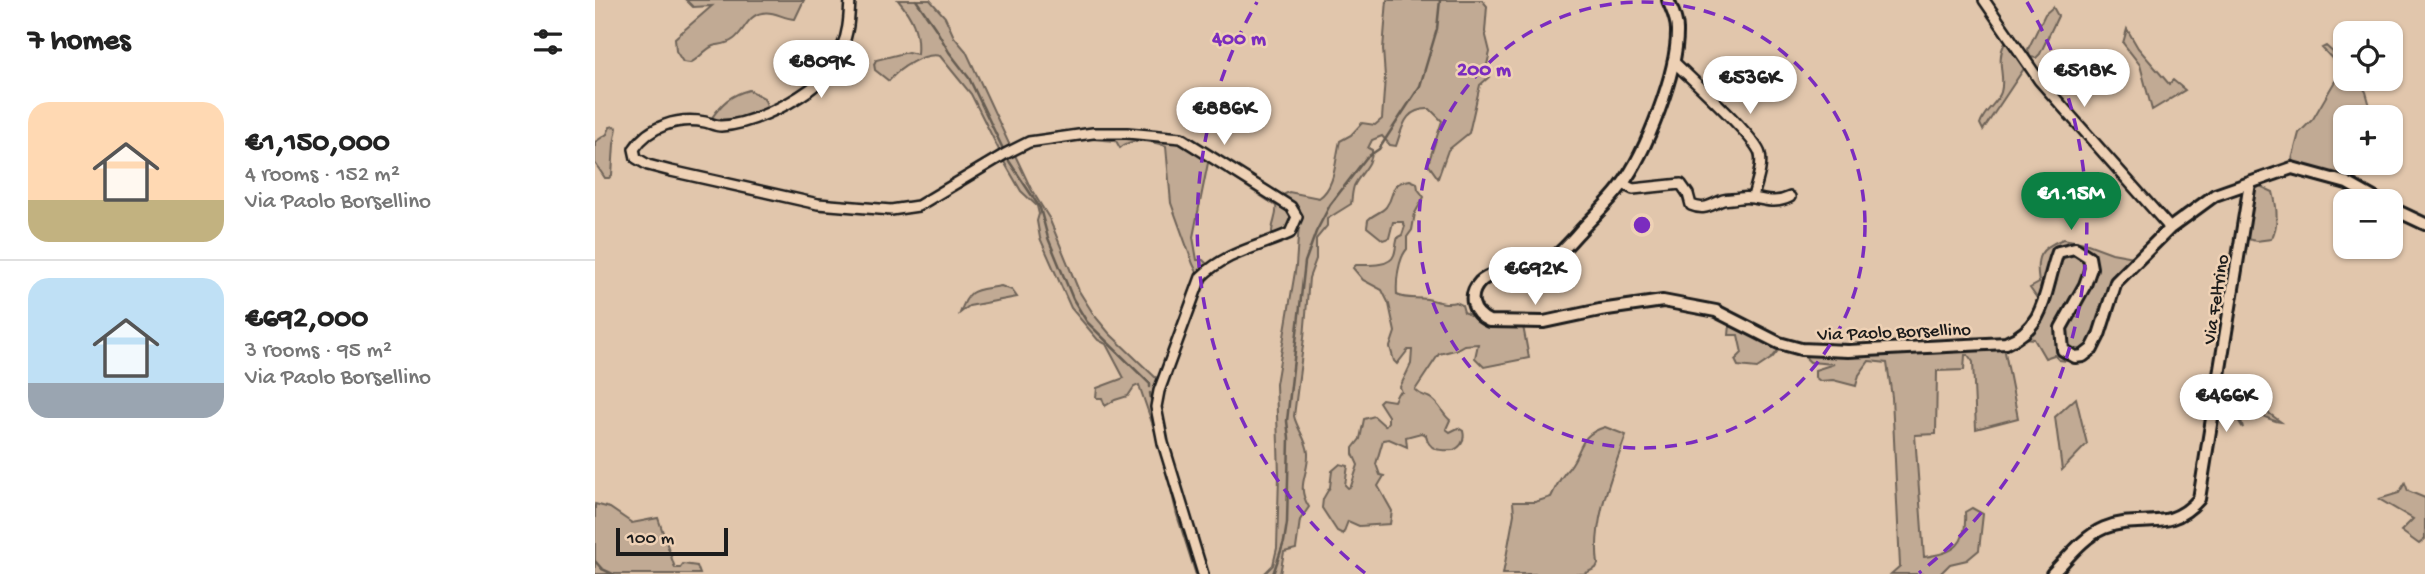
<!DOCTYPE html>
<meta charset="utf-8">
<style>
:root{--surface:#fff;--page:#f6f6f6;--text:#222;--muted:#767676;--line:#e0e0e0;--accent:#0b8043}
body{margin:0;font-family:"Gochi Hand",sans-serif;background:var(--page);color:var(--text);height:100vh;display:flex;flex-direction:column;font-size:26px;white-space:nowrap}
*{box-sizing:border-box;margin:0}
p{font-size:23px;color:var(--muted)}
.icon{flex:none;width:38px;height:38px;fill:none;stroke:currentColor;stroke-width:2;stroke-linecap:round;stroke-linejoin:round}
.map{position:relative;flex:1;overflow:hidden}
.panel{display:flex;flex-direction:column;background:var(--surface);width:595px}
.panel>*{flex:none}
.buttons{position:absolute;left:1738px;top:21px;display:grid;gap:14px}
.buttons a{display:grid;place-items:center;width:70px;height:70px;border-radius:14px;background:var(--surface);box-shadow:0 2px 5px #0004;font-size:35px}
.scale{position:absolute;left:21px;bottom:18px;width:112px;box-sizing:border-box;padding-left:7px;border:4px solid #1c1c1c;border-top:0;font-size:19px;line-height:24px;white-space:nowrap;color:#1c1c1c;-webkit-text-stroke:5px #eed1b5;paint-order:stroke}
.price{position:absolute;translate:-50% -60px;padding:0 16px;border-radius:24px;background:#fff;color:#222;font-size:23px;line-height:46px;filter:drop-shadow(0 2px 4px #0008)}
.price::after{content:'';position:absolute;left:50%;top:42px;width:21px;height:16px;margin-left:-10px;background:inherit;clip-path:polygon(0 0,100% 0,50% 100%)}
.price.on{background:var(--accent);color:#fff}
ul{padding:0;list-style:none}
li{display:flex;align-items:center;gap:21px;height:175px;padding:0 28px}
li+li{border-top:2px solid var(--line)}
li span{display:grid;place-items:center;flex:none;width:196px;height:140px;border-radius:21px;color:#555}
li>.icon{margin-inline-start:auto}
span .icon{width:84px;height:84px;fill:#fffc;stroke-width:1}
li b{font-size:30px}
h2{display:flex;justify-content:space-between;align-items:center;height:84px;padding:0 28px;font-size:30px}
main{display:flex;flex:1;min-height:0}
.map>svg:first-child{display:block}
.green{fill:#c1aa94;stroke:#6e6358;stroke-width:2}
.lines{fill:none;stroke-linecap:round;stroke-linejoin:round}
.stream{stroke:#655b51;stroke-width:2.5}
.minor-casing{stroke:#1c1c1c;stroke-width:14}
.tertiary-casing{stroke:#1c1c1c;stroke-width:16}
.minor{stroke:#eed1b5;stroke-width:9}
.tertiary{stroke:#eed1b5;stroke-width:10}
.ring{fill:none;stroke:#7b2cbf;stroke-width:3.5;stroke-dasharray:12 9}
.labels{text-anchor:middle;stroke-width:5;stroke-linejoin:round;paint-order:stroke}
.street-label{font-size:19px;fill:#1c1c1c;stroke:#eed1b5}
.centre{fill:#7b2cbf;stroke:#eed1b5;stroke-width:3.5}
.ring-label{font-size:21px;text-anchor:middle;font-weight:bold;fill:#7b2cbf;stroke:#eed1b5;stroke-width:5;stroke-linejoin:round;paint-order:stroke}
</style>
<main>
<section class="panel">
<h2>7 homes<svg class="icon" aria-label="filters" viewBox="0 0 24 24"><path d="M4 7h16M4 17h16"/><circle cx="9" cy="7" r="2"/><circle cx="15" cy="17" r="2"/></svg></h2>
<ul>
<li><span style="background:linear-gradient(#ffd9b3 70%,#c2b280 0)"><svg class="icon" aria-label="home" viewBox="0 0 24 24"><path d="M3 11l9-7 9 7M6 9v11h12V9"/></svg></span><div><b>€1,150,000</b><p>4 rooms · 152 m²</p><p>Via Paolo Borsellino</p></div></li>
<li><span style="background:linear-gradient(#bfe0f5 75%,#9aa5b1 0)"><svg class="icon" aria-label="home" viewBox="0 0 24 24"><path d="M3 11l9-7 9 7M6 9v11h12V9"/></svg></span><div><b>€692,000</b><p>3 rooms · 95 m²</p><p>Via Paolo Borsellino</p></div></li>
</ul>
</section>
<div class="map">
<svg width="1830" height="574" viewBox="0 0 1830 574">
<rect width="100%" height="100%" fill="#e1c6ac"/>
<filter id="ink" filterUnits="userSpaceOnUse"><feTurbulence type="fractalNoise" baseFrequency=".0143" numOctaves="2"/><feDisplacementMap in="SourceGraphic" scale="14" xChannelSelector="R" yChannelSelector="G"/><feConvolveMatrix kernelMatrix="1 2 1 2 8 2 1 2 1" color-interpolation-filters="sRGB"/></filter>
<g filter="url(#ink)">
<path class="green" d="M91,0h118l-9,19c-12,0 -21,-9 -33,-6 -14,2 -18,19 -28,26 -8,6 -13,5 -21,7 -9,4 -14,13 -23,17l-7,-1 -7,-11 -1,-13 37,-32 -19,1z
M303,0h32l15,17 9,20 12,14 45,97 -10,6 -30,-60 -31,-38c-16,-4 -41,12 -51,25l-14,-11 -1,-6 2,-4 32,-8 9,2c2,-23 -5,-37 -19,-54z
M792,0h95l5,6 -2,26 5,20 -4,17 3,8 -9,8 -11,48 -21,17 -10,28 -10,-14 14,-43 -12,-12c-26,-1 -27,18 -34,37l-6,-1 -8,-9 -10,4 -4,8 4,2c1,15 -12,23 -18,36 -2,6 -2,12 -3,18l-24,15v7l-11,13v20l-7,19 -5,60 -10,78c3,13 13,24 14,37 1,22 -13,32 1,54l-9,13 -4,29 -12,3 -4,22h-16l9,-9 4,-17 2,-73 -3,-91 20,-118 4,-57 -19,-13 8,-4 30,6c17,-11 16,-39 21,-57l11,-6 11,-12 13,2 7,-6 3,-42 -2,-28z
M1458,7l5,9 -18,38 -4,4 -6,-1 -2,-8 17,-35z
M1532,29l11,19 31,36 4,-4 12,10 -33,20 -12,-45 -17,-22z
M1413,41l19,23 -44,66 -3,-6c4,-14 18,-21 21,-32 5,-16 -6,-30 4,-50z
M1731,46l19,17v16h13l8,13 7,25h-28v38l-6,20 -34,-9 -15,1 9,-34 14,-14 29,-50 -20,-21z
M154,90l15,8 4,10 -32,12 -25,-1c11,-16 19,-24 38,-29z
M19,126l3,2 -3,16 -2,31 -3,3h-4l-10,-15v-21l12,-8 3,-7z
M472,137h64l50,4 28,17 -16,79 4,23h6l6,6 -8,8h-3l-5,-10 -22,-61 -5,-57c-15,-5 -34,-9 -46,2l-4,-7z
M419,153l17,36 18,29 30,73 15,24 15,18 27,26 19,18 6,1 -2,65 -20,-58 -5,2 -6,9 -13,4 -10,6 -3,-8h-6l1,-10 27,-10 -18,-34 -8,-4 -27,-32 -31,-70 -3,-17 2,-7 -2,-8 -16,-15 -18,-31z
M635,172l52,33 10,11c0,11 -10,15 -18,20l-2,-1c-1,-11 6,-19 4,-29l-47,-31z
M815,180l7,3 1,6 6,8 -9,16 -3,17 -5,7v12c-9,10 -11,33 -10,46 10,5 19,2 30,4 11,2 18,6 29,3l6,3 2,7 15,8 44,6 6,32 -45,9 -9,-9 3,-14 -14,1 -9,5 -16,4 -24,36c6,6 9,5 15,8 10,6 12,16 20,22l-4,9 4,3 8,-4 5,3c2,8 -1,15 -9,19 -13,1 -26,1 -28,-15l-5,-2 -15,4 1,10 -18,-8 -6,1 -7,24 4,11 4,1 -6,10 14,25 -2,13 -31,2 -11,-5 -5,13 -6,-3 -15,-23 1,-9 7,-12 2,-16 8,-7 8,2 -3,19 3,3 3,-2 7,-21 -5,-11v-6l7,-9 4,-20 10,-3 11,10 3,-4v-6l-9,-14 3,-3 12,2 4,-8 4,-1 -2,-5 11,-23 1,-14h-4l-11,14 -3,-3 -4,-14 5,-15 -6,-28 -7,-14 -19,-10 -10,-12 3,-3c10,0 34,2 38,-10 2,-5 2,-13 4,-18l4,-2 3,-9 -2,-4h-10l-4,16 -6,2 -16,-13 1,-7c5,-6 13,-7 18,-13 11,-15 1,-23 24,-27z
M1665,186l13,6c4,15 6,34 -2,47l-15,2 -9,-2 -2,-5 9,-43z
M1468,239l22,4 27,10 22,4 -42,86 -5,6 -10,4 -9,-4 -3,-19 27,-76c-7,-11 -20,-9 -31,-7l-22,54 -9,-13 9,-5c-4,-26 -1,-34 24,-44z
M1478,253l12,7 2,4c-3,8 -5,18 -9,26 -13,27 -32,42 -11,71l-8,-1 -5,-5 -9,3 -11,-19 -9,-1 33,-80z
M406,286l11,4 5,7 -48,9 -9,7c10,-27 15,-22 41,-27z
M1135,325l51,22 -9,11 -15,10 -19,-2 -3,-6 7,-7 -4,-18h-9z
M1409,347l14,71 -42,11 -3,-67 -5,-7h-3l-1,15 -27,1 -1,63 -21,1 9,122c32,-4 43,-13 41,-45l7,-4 11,6 -4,36 -12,10 -17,4 -10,10h-49l9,-8 -8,-169 -5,-34 -18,-2 -10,14 -3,11 -23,-6 -13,1 -5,-4v-7l19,-6 -24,-2 -4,-4 2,-3 29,1z
M1643,386l7,10 36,26c-15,-1 -25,-12 -39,-16l-3,7 4,15 -16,-26z
M1481,398l11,46 -25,26 -7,-53z
M1010,427l21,8c-14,40 -34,87 -28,129l-2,4 -12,6h-81l11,-60 -1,-12h22l16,-5c5,-11 10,-21 18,-29 14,-18 9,-33 36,-41z
M1810,483l3,8 17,7v41l-6,5 -18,-13 12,-12 -34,-20 20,-6z
M0,504l15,4 22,15 26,-5 17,50h5l3,-4 14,2 3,8h-105z"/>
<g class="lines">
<path class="stream" d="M321,0l20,29 13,23 20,26 35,73
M412,158l33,50 8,30 25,61 14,23 63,62v3
M555,393l7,42
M571,468l11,46 19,60
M0,561l7,8 11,5
M678,574l11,-32 3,-19 2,-85 -2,-17 18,-159 11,-30 14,-27 36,-47 13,-9 41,-63 17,-57 3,-29"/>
<g class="minor-casing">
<path id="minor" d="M255,0c-1,16 -1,32 -8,47 -6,13 -21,35 -33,43 -22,16 -61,35 -88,36 -6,0 -11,-3 -16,-4 -27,-5 -56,4 -71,27l2,9 12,7 23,6 147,33 73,6 27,-4 87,-52 24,-12 64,-9h34l54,5 110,69 6,10 -7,16c-31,14 -64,19 -89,44l-42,114 -3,16 7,36 40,131
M1389,0l55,80 131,148
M1078,61c16,16 83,76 87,93 3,13 -4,30 -7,43
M1028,184l10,5 48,-5 7,10 3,11c14,6 19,0 32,-5 5,-1 12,-1 17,-2 20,-3 29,9 50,-1"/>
</g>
<g class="tertiary-casing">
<path id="tertiary" d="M1073,0c4,10 9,19 9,30 1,41 -31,123 -56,156 -11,15 -26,29 -39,43 -11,12 -22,26 -35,33 -19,10 -53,6 -67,20 -13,14 -8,31 9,39l55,1 56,-12 63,-9 53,10 63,32 22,6 47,2 158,-8c42,-17 38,-54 52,-91l17,-4 14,9 2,11 -6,17 -24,43 2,22 12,7 8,-1 9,-7 7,-14 17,-53 54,-54 45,-33 77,-27 55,15 32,18
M1796,208l34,16
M1457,574c16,-16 31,-37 52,-46 37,-15 64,7 95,-29l51,-316"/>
</g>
<use href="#minor" class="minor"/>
<use href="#tertiary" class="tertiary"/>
</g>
</g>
<g class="ring">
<circle cx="1047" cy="225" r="223"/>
<path d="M770 573A445 445 0 0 1 662 2M1432 2A445 445 0 0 1 1324 573"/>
</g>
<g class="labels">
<g class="street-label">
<text transform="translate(1619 299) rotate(-81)" y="7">Via Feltrino</text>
<text transform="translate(1299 330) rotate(-2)" y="7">Via Paolo Borsellino</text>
</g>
</g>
<circle cx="1047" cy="225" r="10" class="centre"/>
<g class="ring-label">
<text x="644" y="44">400 m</text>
<text x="889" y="75">200 m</text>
</g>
</svg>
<div class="buttons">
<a><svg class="icon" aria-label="locate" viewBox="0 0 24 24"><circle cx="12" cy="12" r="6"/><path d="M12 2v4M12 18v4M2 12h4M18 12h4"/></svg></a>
<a>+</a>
<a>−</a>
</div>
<div class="scale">100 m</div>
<b class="price" style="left:226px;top:100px">€809K</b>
<b class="price" style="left:1489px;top:109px">€518K</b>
<b class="price" style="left:1155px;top:116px">€536K</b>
<b class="price" style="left:629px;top:147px">€886K</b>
<b class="price on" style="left:1476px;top:232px">€1.15M</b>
<b class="price" style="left:940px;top:307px">€692K</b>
<b class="price" style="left:1631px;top:434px">€466K</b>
</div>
</main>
